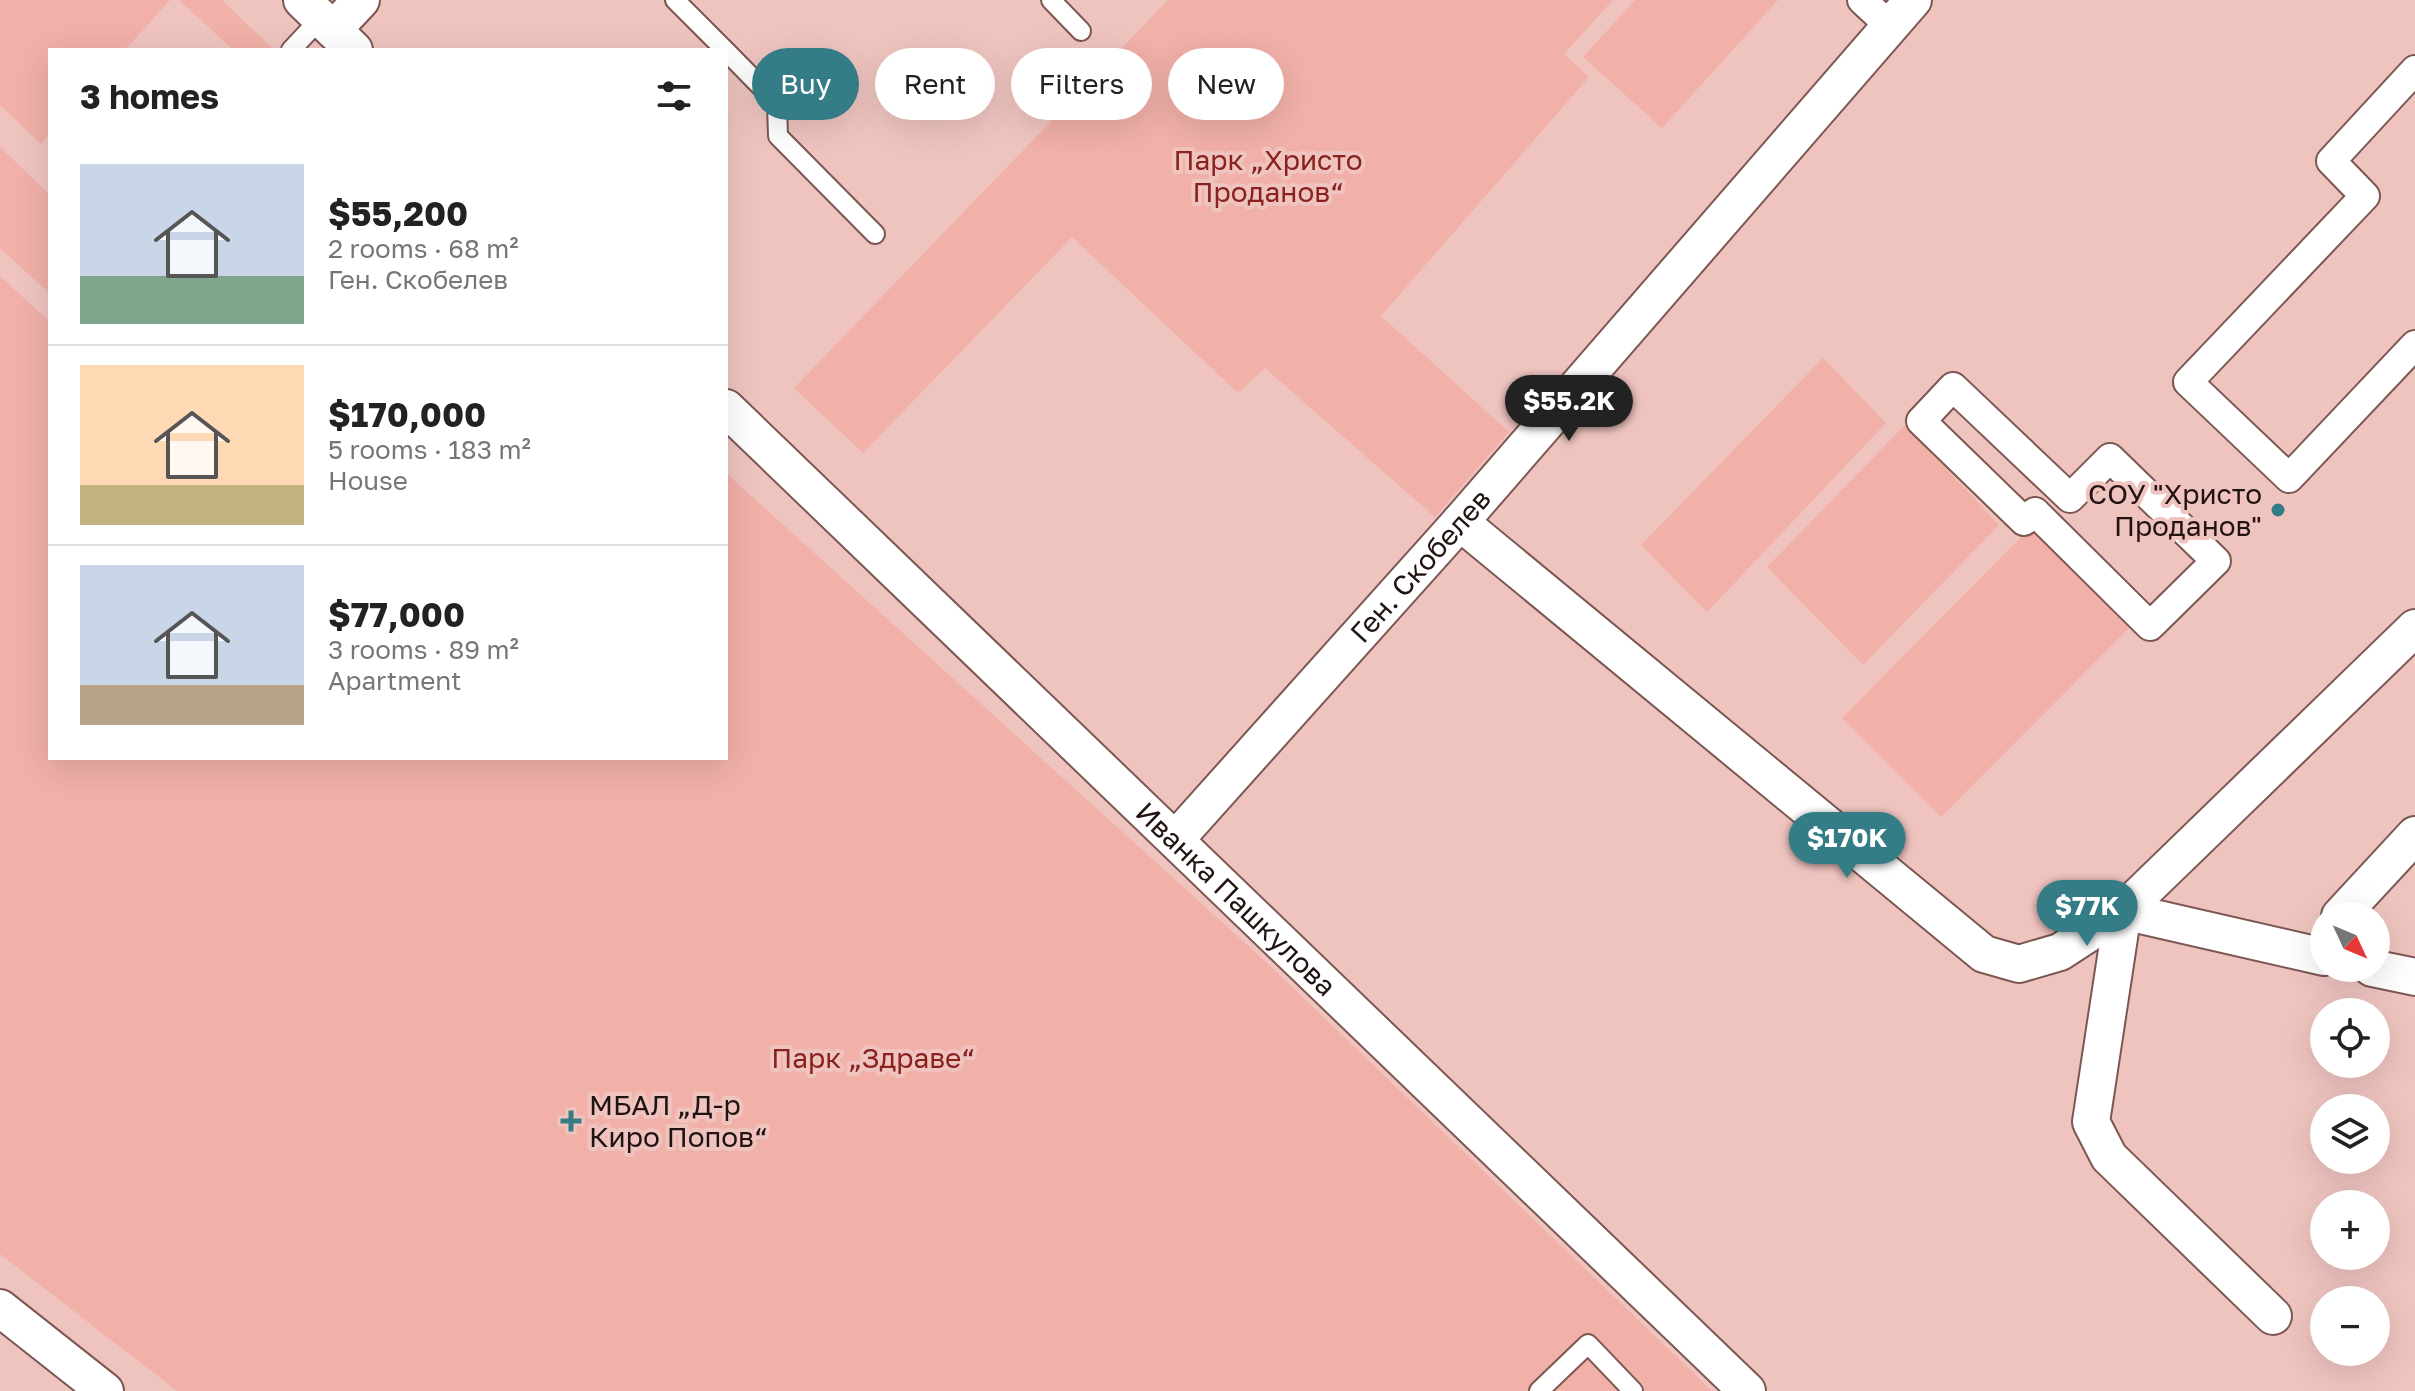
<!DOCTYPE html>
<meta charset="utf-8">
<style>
:root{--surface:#fff;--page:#f2f2f2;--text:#222;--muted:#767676;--line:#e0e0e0;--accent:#357d86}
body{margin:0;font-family:"Golos Text",sans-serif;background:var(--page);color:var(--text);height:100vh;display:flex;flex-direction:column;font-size:30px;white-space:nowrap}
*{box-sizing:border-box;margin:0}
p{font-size:26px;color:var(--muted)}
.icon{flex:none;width:44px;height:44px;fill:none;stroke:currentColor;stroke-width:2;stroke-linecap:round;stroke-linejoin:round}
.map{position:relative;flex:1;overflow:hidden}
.details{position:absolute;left:48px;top:48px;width:680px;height:712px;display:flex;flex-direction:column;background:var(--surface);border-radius:0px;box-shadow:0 8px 32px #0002}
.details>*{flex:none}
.banner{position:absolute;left:752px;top:48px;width:760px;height:72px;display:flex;gap:16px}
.needle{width:52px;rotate:134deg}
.controls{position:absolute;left:2310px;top:902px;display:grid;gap:16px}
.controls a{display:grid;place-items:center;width:80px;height:80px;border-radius:50%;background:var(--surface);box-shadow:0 8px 32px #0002;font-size:40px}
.price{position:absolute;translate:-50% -68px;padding:0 18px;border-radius:28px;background:var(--accent);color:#fff;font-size:26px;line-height:52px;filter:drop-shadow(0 2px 4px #0008)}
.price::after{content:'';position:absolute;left:50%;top:48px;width:24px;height:18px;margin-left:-12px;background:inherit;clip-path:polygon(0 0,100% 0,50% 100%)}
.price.on{background:#222;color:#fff}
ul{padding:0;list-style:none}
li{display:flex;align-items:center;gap:24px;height:200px;padding:0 32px}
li+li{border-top:2px solid var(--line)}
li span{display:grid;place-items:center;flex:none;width:224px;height:160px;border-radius:0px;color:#555}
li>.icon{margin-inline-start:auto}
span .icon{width:96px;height:96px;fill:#fffc;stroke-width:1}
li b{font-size:34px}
h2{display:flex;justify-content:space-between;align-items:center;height:96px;padding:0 32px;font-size:34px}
.tag{padding:0 28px;border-radius:36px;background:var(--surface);box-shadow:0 8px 32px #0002;font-size:28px;line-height:72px}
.tag.on{background:var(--accent);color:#fff}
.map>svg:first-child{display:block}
.green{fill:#f1b0a8}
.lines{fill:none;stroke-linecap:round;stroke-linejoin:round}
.service-casing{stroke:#7c5752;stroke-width:22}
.pedestrian-casing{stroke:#7c5752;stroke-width:32}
.minor-casing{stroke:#7c5752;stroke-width:40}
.service{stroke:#fff;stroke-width:18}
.pedestrian{stroke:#fff;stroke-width:28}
.minor{stroke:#fff;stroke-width:36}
.poi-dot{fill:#357d86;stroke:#efc4bf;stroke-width:3}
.labels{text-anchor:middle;stroke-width:8;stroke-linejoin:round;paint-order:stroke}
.park-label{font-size:28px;fill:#89221f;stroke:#efc4bf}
.poi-label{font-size:28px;fill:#211311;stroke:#efc4bf;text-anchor:end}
.street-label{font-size:28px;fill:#211311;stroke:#efc4bf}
</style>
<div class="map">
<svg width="2415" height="1391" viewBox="0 0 2415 1391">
<rect width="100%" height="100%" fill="#efc4bf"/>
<path class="green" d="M0,0h170l-45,50h-75v84l-9,10 -41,-39z
M179,0h43l52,50h-41z
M1168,0h445l-49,54 25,23 -208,239 128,116 -74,85 -170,-149 -27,25 -166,-156 -209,216 -69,-65z
M1635,0h143l-116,128 -79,-71z
M0,147l50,48v99l-50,-46z
M0,276l50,46v436h676v-285l539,488 447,430h-1535l-177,-137z
M1823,358l63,65 -179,189 -66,-67z
M1905,425l94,100 -136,140 -96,-98z
M2032,526l98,101 -189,190 -99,-99z"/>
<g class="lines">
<g class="service-casing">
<path id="service" d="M675,0l50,50
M1051,0l30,31
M291,50l30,-32
M726,51l51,52 1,33 97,98
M1539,1391l49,-47 45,47"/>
</g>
<g class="pedestrian-casing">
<path id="pedestrian" d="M1862,0l28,26
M2415,70l-84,91 34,35 -177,186 101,96 126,-133
M1953,387l117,111 40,-40 106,103 -66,65 -115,-114 -11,9 -103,-100z"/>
</g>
<g class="minor-casing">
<g id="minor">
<path d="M302,0l52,50"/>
<path d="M333,30l28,-30"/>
<path id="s1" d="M726,408l1021,983"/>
<path d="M1460,522l524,432 35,10 41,-12 63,-41 201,46"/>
<path id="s2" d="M1175,840l285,-318 453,-522"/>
<path d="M2340,916l75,-81"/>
<path d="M2372,968l43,9"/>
<path d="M0,1308l105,83"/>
<path d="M2273,1316l-164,-159 -18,-35 32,-211 292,-283"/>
</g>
</g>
<use href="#service" class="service"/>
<use href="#pedestrian" class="pedestrian"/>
<use href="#minor" class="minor"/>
</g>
<g class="poi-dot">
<circle cx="2278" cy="510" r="8"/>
<path d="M567 1109h8v8h8v8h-8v8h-8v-8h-8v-8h8z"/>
</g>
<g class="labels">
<g class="park-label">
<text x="1268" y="170">Парк „Христо<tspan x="1268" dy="32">Проданов“</tspan></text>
<text x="873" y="1068">Парк „Здраве“</text>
</g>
<g class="poi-label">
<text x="2262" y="504">СОУ "Христо<tspan x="2262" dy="32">Проданов"</tspan></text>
<text x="589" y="1115" text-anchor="start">МБАЛ „Д-р<tspan x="589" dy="32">Киро Попов“</tspan></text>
</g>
<g class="street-label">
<text dy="10" stroke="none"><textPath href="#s2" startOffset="368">Ген. Скобелев</textPath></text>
<text dy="10" stroke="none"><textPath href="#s1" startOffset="708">Иванка Пашкулова</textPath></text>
</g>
</g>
</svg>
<div class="controls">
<a><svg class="needle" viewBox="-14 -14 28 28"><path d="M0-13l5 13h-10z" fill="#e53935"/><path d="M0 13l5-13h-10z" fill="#767676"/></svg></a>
<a><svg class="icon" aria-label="locate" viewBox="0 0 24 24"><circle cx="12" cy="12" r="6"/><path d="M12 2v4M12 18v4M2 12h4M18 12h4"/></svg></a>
<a><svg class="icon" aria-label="layers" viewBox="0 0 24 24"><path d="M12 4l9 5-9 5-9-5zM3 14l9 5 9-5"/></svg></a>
<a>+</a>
<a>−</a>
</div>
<b class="price on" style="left:1569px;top:443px">$55.2K</b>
<b class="price" style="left:1847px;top:880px">$170K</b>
<b class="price" style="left:2087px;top:948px">$77K</b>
<div class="banner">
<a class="tag on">Buy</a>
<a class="tag">Rent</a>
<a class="tag">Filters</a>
<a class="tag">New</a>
</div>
<section class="details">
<h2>3 homes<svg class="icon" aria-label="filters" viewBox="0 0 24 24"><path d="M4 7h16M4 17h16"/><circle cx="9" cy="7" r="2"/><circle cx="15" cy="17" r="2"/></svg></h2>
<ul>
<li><span style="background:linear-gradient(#c9d6e8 70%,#7fa58c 0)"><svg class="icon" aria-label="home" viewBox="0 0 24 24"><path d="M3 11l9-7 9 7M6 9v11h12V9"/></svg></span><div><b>$55,200</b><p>2 rooms · 68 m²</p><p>Ген. Скобелев</p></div></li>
<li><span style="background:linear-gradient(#ffd9b3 75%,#c2b280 0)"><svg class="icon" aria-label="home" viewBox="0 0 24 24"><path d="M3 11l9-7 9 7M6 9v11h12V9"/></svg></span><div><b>$170,000</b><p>5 rooms · 183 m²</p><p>House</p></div></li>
<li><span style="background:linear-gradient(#c9d6e8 75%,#b9a48a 0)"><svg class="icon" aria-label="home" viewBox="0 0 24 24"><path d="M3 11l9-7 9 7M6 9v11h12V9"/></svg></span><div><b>$77,000</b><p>3 rooms · 89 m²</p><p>Apartment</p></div></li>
</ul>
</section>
</div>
